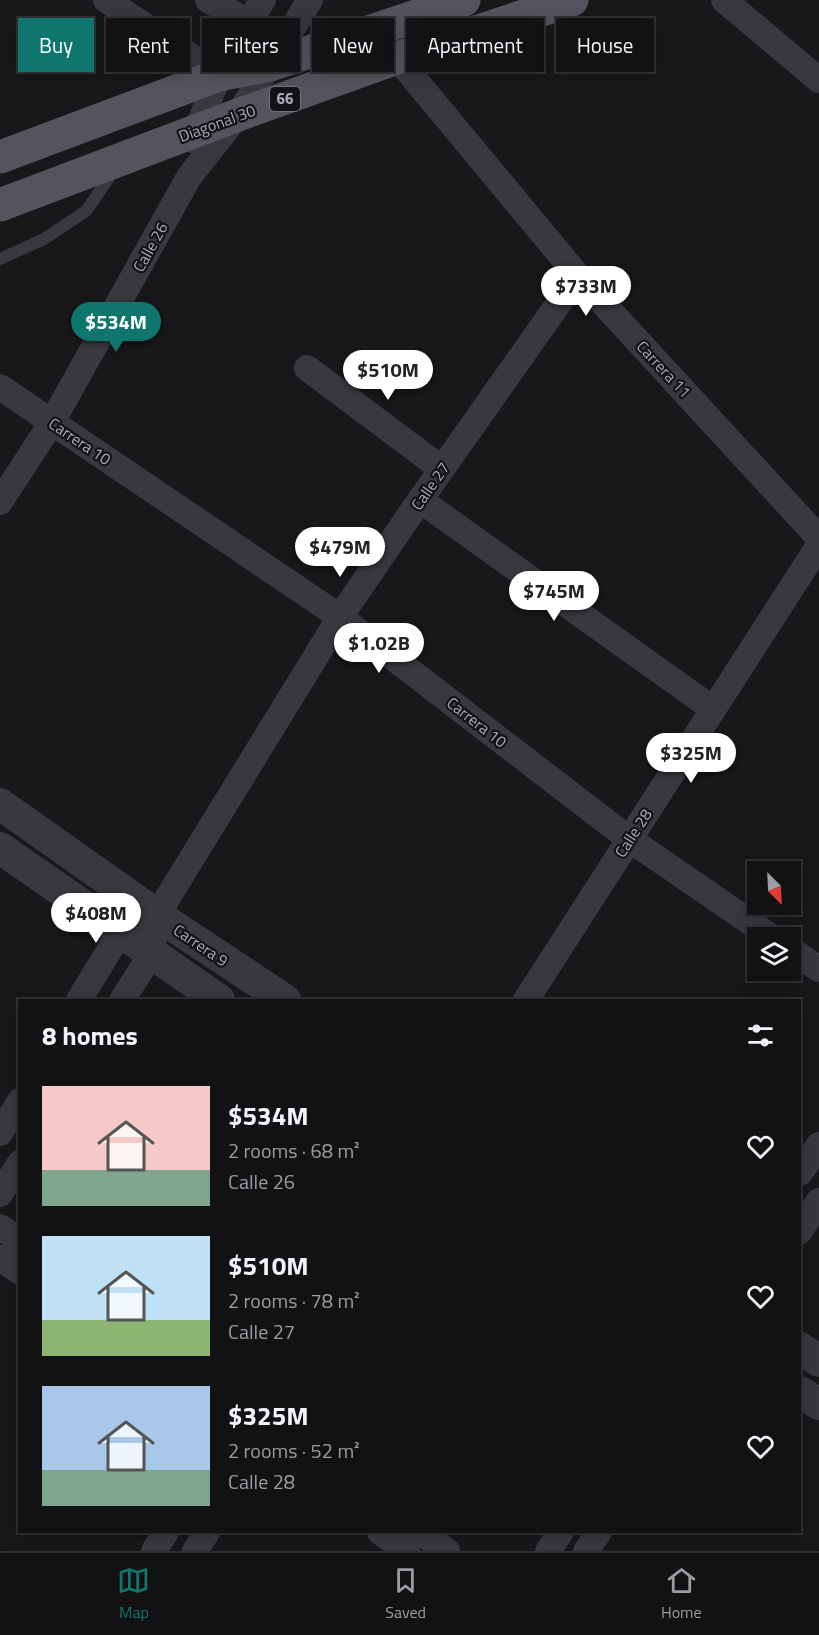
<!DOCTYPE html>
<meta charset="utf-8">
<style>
:root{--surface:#121113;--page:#1f1f21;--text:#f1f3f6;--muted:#9c9da0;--line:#313133;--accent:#0f766e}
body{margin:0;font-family:"Titillium Web",sans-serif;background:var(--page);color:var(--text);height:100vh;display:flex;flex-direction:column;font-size:22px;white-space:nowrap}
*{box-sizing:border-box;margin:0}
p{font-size:20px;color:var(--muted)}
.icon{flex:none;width:33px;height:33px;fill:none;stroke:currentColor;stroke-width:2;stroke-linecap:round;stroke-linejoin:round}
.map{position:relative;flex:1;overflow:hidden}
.details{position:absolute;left:18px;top:999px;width:783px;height:534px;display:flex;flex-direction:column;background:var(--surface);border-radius:0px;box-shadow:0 3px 15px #0003,0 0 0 2px var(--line)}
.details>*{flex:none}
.top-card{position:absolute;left:18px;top:18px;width:783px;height:54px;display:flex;gap:12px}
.needle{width:39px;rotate:156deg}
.controls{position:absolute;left:747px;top:861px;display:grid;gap:12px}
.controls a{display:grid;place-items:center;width:54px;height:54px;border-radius:0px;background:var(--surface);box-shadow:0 3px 15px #0003,0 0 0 2px var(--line);font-size:30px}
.price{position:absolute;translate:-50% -51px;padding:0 14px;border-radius:21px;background:#fff;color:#222;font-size:20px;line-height:39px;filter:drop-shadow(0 2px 3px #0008)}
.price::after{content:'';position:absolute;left:50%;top:36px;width:18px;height:14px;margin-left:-9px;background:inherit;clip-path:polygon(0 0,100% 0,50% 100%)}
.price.current{background:var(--accent);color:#fff}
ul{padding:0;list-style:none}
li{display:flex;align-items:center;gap:18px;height:150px;padding:0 24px}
li span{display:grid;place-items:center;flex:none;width:168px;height:120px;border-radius:0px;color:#555}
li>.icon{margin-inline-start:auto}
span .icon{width:72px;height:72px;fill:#fffc;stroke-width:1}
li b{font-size:26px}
h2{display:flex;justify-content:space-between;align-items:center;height:72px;padding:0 24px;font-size:26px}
.chip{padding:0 21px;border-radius:0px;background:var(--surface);box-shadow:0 3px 15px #0003,0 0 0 2px var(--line);font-size:21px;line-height:54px}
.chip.current{background:var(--accent);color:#fff}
.tabs{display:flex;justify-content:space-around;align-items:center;height:84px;border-top:2px solid var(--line);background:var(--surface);font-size:16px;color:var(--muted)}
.tabs a{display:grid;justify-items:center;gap:3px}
.tabs .current{color:var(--accent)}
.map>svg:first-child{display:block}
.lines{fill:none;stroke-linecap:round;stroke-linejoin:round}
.service{stroke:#38383f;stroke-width:12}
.minor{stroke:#38383f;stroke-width:26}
.tertiary{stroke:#38383f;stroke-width:32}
.primary{stroke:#54545e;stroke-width:33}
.labels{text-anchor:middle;stroke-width:4.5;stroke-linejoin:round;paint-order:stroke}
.shield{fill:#131214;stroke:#7c7d88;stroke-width:1.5}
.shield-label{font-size:15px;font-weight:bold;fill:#a9abba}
.street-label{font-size:16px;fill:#a9abba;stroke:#131214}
</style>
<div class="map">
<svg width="819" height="1551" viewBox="0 0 819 1551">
<rect width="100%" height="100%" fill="#181719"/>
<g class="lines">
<path class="service" d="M0,259l44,-20 42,-28 29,-42"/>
<path class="minor" d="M106,0l113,75
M208,0l76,41
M724,0l95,80
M397,58l181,218 241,262
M195,141c2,-14 8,-26 13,-39 14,-36 33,-70 55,-102
M307,368l135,101
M0,387l340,230 289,222 144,99
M420,500l293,209
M0,502l52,-80 137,-245 49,-62 72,-115
M790,949l29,20
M79,1000l42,-69 16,-7
M122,1000l30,-47 5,-38 183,-298 80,-117 158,-224
M526,1000l293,-455
M0,1133l20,-32
M800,1173l19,-28
M0,1194l20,-31
M0,1227l20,14
M800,1231l19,-30
M0,1258l20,14
M380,1532l27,19
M420,1532l27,19
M154,1551l12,-19
M195,1551l12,-19
M548,1551l13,-19
M586,1551l13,-19"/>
<path class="tertiary" d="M0,804l157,111 128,85
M0,848l219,152
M800,1348l19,13
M800,1392l19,12"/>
<path class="primary" d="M0,157l219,-82 51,-10 194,-65
M0,205l238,-90 159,-57 175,-58"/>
</g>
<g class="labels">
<rect class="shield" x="270" y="87" width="30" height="24" rx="4.5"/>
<g class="shield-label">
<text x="285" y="104">66</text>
</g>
<g class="street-label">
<text transform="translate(217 123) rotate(-20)" y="6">Diagonal 30</text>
<text transform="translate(150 247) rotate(-61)" y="6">Calle 26</text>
<text transform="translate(664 369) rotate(47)" y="6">Carrera 11</text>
<text transform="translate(80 441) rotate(34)" y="6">Carrera 10</text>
<text transform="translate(430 486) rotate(-55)" y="6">Calle 27</text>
<text transform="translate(477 722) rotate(38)" y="6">Carrera 10</text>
<text transform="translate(633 833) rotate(-57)" y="6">Calle 28</text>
<text transform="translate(201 945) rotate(34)" y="6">Carrera 9</text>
</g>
</g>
</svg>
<div class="controls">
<a><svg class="needle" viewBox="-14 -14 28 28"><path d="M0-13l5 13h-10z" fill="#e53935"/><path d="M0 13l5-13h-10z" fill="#9c9da0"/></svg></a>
<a><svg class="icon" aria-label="layers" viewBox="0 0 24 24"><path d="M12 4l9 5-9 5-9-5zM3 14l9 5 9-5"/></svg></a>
</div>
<b class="price" style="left:586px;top:317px">$733M</b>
<b class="price current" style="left:116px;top:353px">$534M</b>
<b class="price" style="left:388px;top:401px">$510M</b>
<b class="price" style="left:340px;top:578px">$479M</b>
<b class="price" style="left:554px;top:622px">$745M</b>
<b class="price" style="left:379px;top:674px">$1.02B</b>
<b class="price" style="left:691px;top:784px">$325M</b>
<b class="price" style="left:96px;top:944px">$408M</b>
<div class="top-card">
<a class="chip current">Buy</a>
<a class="chip">Rent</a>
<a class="chip">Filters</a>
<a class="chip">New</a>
<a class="chip">Apartment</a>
<a class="chip">House</a>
</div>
<section class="details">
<h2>8 homes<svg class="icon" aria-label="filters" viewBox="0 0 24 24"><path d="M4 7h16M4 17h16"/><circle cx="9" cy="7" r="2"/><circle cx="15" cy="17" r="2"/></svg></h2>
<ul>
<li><span style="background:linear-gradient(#f6c9c9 70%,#7fa58c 0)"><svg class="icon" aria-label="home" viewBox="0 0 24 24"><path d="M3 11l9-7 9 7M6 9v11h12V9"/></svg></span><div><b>$534M</b><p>2 rooms · 68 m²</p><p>Calle 26</p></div><svg class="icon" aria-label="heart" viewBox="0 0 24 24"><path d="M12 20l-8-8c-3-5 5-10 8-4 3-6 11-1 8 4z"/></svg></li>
<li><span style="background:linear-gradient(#bfe0f5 70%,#8fb573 0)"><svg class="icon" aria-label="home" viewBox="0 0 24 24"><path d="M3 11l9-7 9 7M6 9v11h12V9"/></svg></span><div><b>$510M</b><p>2 rooms · 78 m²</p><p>Calle 27</p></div><svg class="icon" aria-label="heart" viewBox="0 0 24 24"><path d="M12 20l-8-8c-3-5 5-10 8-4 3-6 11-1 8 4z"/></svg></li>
<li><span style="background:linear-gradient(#a9c7e8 70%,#7fa58c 0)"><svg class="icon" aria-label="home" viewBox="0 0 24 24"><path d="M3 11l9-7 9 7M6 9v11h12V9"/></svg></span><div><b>$325M</b><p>2 rooms · 52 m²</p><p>Calle 28</p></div><svg class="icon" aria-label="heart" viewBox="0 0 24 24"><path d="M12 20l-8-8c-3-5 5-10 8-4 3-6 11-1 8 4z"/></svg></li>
</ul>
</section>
</div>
<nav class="tabs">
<a class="current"><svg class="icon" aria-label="map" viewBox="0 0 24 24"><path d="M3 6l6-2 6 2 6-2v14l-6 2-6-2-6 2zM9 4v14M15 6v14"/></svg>Map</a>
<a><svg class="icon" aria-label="saved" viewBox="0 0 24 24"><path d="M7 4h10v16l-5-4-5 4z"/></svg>Saved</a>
<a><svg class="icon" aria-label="home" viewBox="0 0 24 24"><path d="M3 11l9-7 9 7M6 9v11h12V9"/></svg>Home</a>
</nav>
